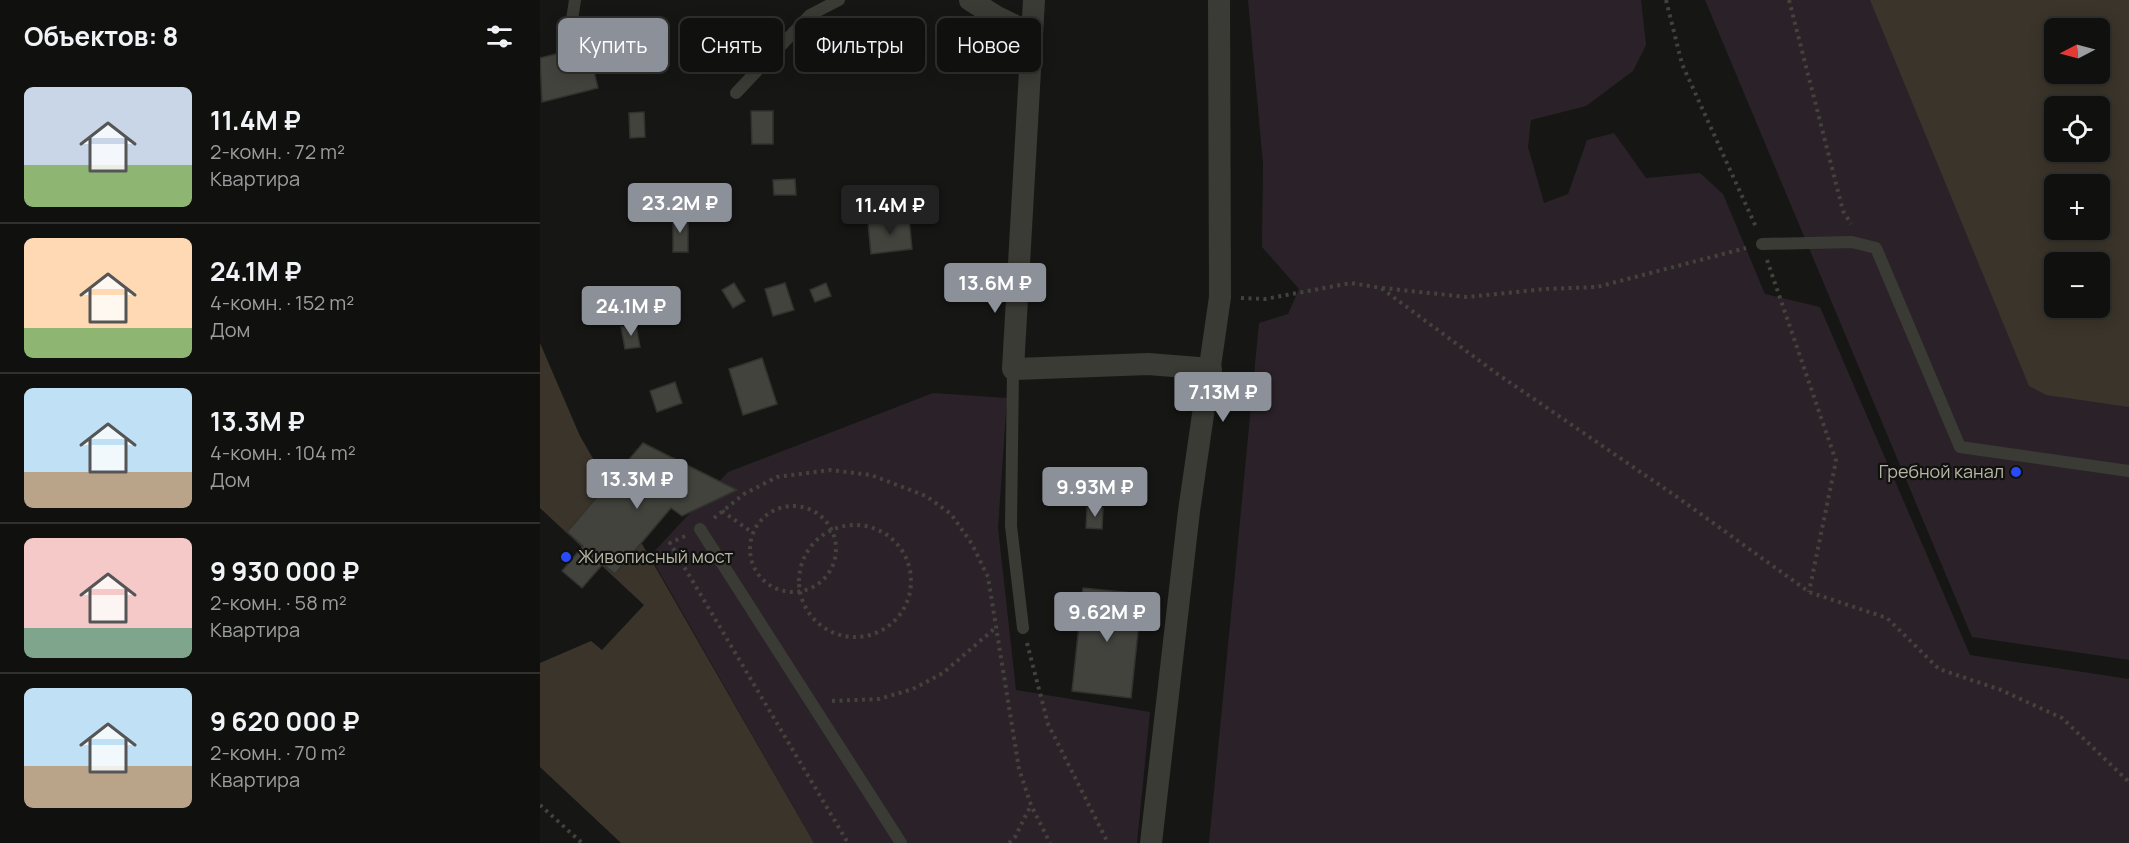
<!DOCTYPE html>
<html lang="ru">
<meta charset="utf-8">
<style>
:root{--surface:#10100f;--page:#191918;--text:#f1f3f6;--muted:#9c9d9e;--line:#30302f;--accent:#8c9099}
body{margin:0;font-family:Manrope,sans-serif;background:var(--page);color:var(--text);height:100vh;display:flex;flex-direction:column;font-size:22px;white-space:nowrap}
*{box-sizing:border-box;margin:0}
p{font-size:20px;color:var(--muted)}
.icon{flex:none;width:33px;height:33px;fill:none;stroke:currentColor;stroke-width:2;stroke-linecap:round;stroke-linejoin:round}
.map{position:relative;flex:1;overflow:hidden}
.drawer{display:flex;flex-direction:column;background:var(--surface);width:540px}
.drawer>*{flex:none}
.banner{position:absolute;left:18px;top:18px;width:570px;height:54px;display:flex;gap:12px}
.needle{width:39px;rotate:264deg}
.controls{position:absolute;left:1504px;top:18px;display:grid;gap:12px}
.controls a{display:grid;place-items:center;width:66px;height:66px;border-radius:9px;background:var(--surface);box-shadow:0 3px 15px #0003,0 0 0 2px var(--line);font-size:30px}
.price{position:absolute;translate:-50% -51px;padding:0 14px;border-radius:6px;background:var(--accent);color:#fff;font-size:20px;line-height:39px;filter:drop-shadow(0 2px 3px #0008)}
.price::after{content:'';position:absolute;left:50%;top:36px;width:18px;height:14px;margin-left:-9px;background:inherit;clip-path:polygon(0 0,100% 0,50% 100%)}
.price.active{background:#222;color:#fff}
ul{padding:0;list-style:none}
li{display:flex;align-items:center;gap:18px;height:150px;padding:0 24px}
li+li{border-top:2px solid var(--line)}
li span{display:grid;place-items:center;flex:none;width:168px;height:120px;border-radius:9px;color:#555}
li>.icon{margin-inline-start:auto}
span .icon{width:72px;height:72px;fill:#fffc;stroke-width:1}
li b{font-size:26px}
h2{display:flex;justify-content:space-between;align-items:center;height:72px;padding:0 24px;font-size:26px}
.pill{padding:0 21px;border-radius:9px;background:var(--surface);box-shadow:0 3px 15px #0003,0 0 0 2px var(--line);font-size:21px;line-height:54px}
.pill.active{background:var(--accent);color:#fff}
main{display:flex;flex:1;min-height:0}
.map>svg:first-child{display:block}
.green{fill:#2b2229;fill-rule:evenodd}
.water{fill:#3b342a;fill-rule:evenodd}
.pier{fill:#161614}
.building{fill:#43433e;stroke:#32322e;stroke-width:1.5}
.lines{fill:none;stroke-linecap:round;stroke-linejoin:round}
.path{stroke:#43423b;stroke-width:4;stroke-dasharray:3 4.5;stroke-linecap:butt}
.service{stroke:#3b3b35;stroke-width:12}
.minor{stroke:#3b3b35;stroke-width:22}
.poi-dot{fill:#284bfa;stroke:#11110f;stroke-width:2}
.labels{text-anchor:middle;stroke-width:4.5;stroke-linejoin:round;paint-order:stroke}
.poi-label{font-size:18px;fill:#b7b5a5;stroke:#11110f;text-anchor:end}
</style>
<main>
<section class="drawer">
<h2>Объектов: 8<svg class="icon" aria-label="filters" viewBox="0 0 24 24"><path d="M4 7h16M4 17h16"/><circle cx="9" cy="7" r="2"/><circle cx="15" cy="17" r="2"/></svg></h2>
<ul>
<li><span style="background:linear-gradient(#c9d6e8 65%,#8fb573 0)"><svg class="icon" aria-label="home" viewBox="0 0 24 24"><path d="M3 11l9-7 9 7M6 9v11h12V9"/></svg></span><div><b>11.4M ₽</b><p>2-комн. · 72 m²</p><p>Квартира</p></div></li>
<li><span style="background:linear-gradient(#ffd9b3 75%,#8fb573 0)"><svg class="icon" aria-label="home" viewBox="0 0 24 24"><path d="M3 11l9-7 9 7M6 9v11h12V9"/></svg></span><div><b>24.1M ₽</b><p>4-комн. · 152 m²</p><p>Дом</p></div></li>
<li><span style="background:linear-gradient(#bfe0f5 70%,#b9a48a 0)"><svg class="icon" aria-label="home" viewBox="0 0 24 24"><path d="M3 11l9-7 9 7M6 9v11h12V9"/></svg></span><div><b>13.3M ₽</b><p>4-комн. · 104 m²</p><p>Дом</p></div></li>
<li><span style="background:linear-gradient(#f6c9c9 75%,#7fa58c 0)"><svg class="icon" aria-label="home" viewBox="0 0 24 24"><path d="M3 11l9-7 9 7M6 9v11h12V9"/></svg></span><div><b>9 930 000 ₽</b><p>2-комн. · 58 m²</p><p>Квартира</p></div></li>
<li><span style="background:linear-gradient(#bfe0f5 65%,#b9a48a 0)"><svg class="icon" aria-label="home" viewBox="0 0 24 24"><path d="M3 11l9-7 9 7M6 9v11h12V9"/></svg></span><div><b>9 620 000 ₽</b><p>2-комн. · 70 m²</p><p>Квартира</p></div></li>
</ul>
</section>
<div class="map">
<svg width="1589" height="843" viewBox="0 0 1589 843">
<rect width="100%" height="100%" fill="#161614"/>
<path class="green" d="M708,0h393l5,45 -13,26 -47,35 -55,14 -3,27 16,56 24,-9 19,-54 27,-7 32,45 54,-5 23,21 42,100 55,13 150,348 159,24v164h-920l50,-520 29,-9 11,-25 -37,-42 1,-84z
M1165,0h424v660l-157,-23zM1515,28h45v46h-45zM1515,106h45v46h-45zM1515,184h45v46h-45zM1515,262h45v46h-45z
M393,393l74,5 -9,130 18,162 134,22 -13,131h-323l-164,-287 78,-84z"/>
<path class="water" d="M1330,0h259v407l-83,-12 -17,-9zM1515,28h45v46h-45zM1515,106h45v46h-45zM1515,184h45v46h-45zM1515,262h45v46h-45z
M0,343l40,93 234,407h-274z"/>
<path class="pier" d="M0,508l104,97 -42,45 -11,-9 -51,22z
M0,767l81,76h-81z"/>
<path class="building" d="M103,22l16,7 -8,16 -15,-6z
M48,46l10,42 -56,14 -2,-44z
M211,111h22v33h-21z
M104,112l1,25 -15,1 -1,-25z
M255,179l1,16h-22l-1,-15z
M114,184l1,26 -23,1 -2,-26z
M133,215l15,1v36h-15z
M369,218l3,31 -41,5 -3,-31z
M194,283l11,18 -12,7 -11,-18z
M245,283l9,27 -21,6 -8,-27z
M286,283l5,13 -16,6 -5,-12z
M97,290l3,13 -24,6 -4,-13z
M96,325l4,22 -15,2 -4,-22z
M222,358l15,46 -34,11 -14,-46z
M135,382l7,21 -25,9 -7,-21z
M103,443l94,47 -55,26 -11,-8 -56,66 -12,-10 -21,24 -20,-17 21,-25 -16,-14z
M547,507l16,1 -1,21 -16,-1z
M543,588l59,6 -11,104 -59,-7z"/>
<g class="lines">
<path class="path" d="M1126,0l16,64 74,163
M1249,0l54,211 8,13
M1227,260l69,201 -27,131
M842,288l85,9 78,-8 52,-2 149,-39
M701,298l24,1 86,-16 30,5 115,85 181,124 132,95 78,26 52,51 62,21 61,28 67,64
M210 549a43 43 0 1 1 86 0a43 43 0 1 1-86 0Z
M182,511l31,22
M174,518l30,-24 33,-17 53,-7 41,5 55,21 25,18 21,30 16,33 31,192 12,36 19,38
M259 581a56 56 0 1 1 112 0a56 56 0 1 1-112 0Z
M145,536l-15,7 178,300
M487,643l21,81 60,119
M292,701l47,-2 34,-10 30,-16 51,-44
M0,805l42,38
M469,843l6,-6 16,-32"/>
<path class="service" d="M29,39l6,-39
M196,93l74,-78 29,-15
M1222,244l90,-2 24,6 84,199 169,24
M473,369l-2,157 12,102
M160,529l201,314"/>
<path class="minor" d="M430,0l27,17 33,16
M494,0l-21,369 135,-5 63,5
M611,843l38,-332 31,-214 -1,-297"/>
</g>
<g class="poi-dot">
<circle cx="1476" cy="472" r="6"/>
<circle cx="26" cy="557" r="6"/>
</g>
<g class="labels">
<g class="poi-label">
<text x="1464" y="478">Гребной канал</text>
<text x="38" y="563" text-anchor="start">Живописный мост</text>
</g>
</g>
</svg>
<div class="controls">
<a><svg class="needle" viewBox="-14 -14 28 28"><path d="M0-13l5 13h-10z" fill="#e53935"/><path d="M0 13l5-13h-10z" fill="#9c9d9e"/></svg></a>
<a><svg class="icon" aria-label="locate" viewBox="0 0 24 24"><circle cx="12" cy="12" r="6"/><path d="M12 2v4M12 18v4M2 12h4M18 12h4"/></svg></a>
<a>+</a>
<a>−</a>
</div>
<b class="price" style="left:140px;top:234px">23.2M ₽</b>
<b class="price active" style="left:350px;top:236px">11.4M ₽</b>
<b class="price" style="left:455px;top:314px">13.6M ₽</b>
<b class="price" style="left:91px;top:337px">24.1M ₽</b>
<b class="price" style="left:683px;top:423px">7.13M ₽</b>
<b class="price" style="left:97px;top:510px">13.3M ₽</b>
<b class="price" style="left:555px;top:518px">9.93M ₽</b>
<b class="price" style="left:567px;top:643px">9.62M ₽</b>
<div class="banner">
<a class="pill active">Купить</a>
<a class="pill">Снять</a>
<a class="pill">Фильтры</a>
<a class="pill">Новое</a>
</div>
</div>
</main>
